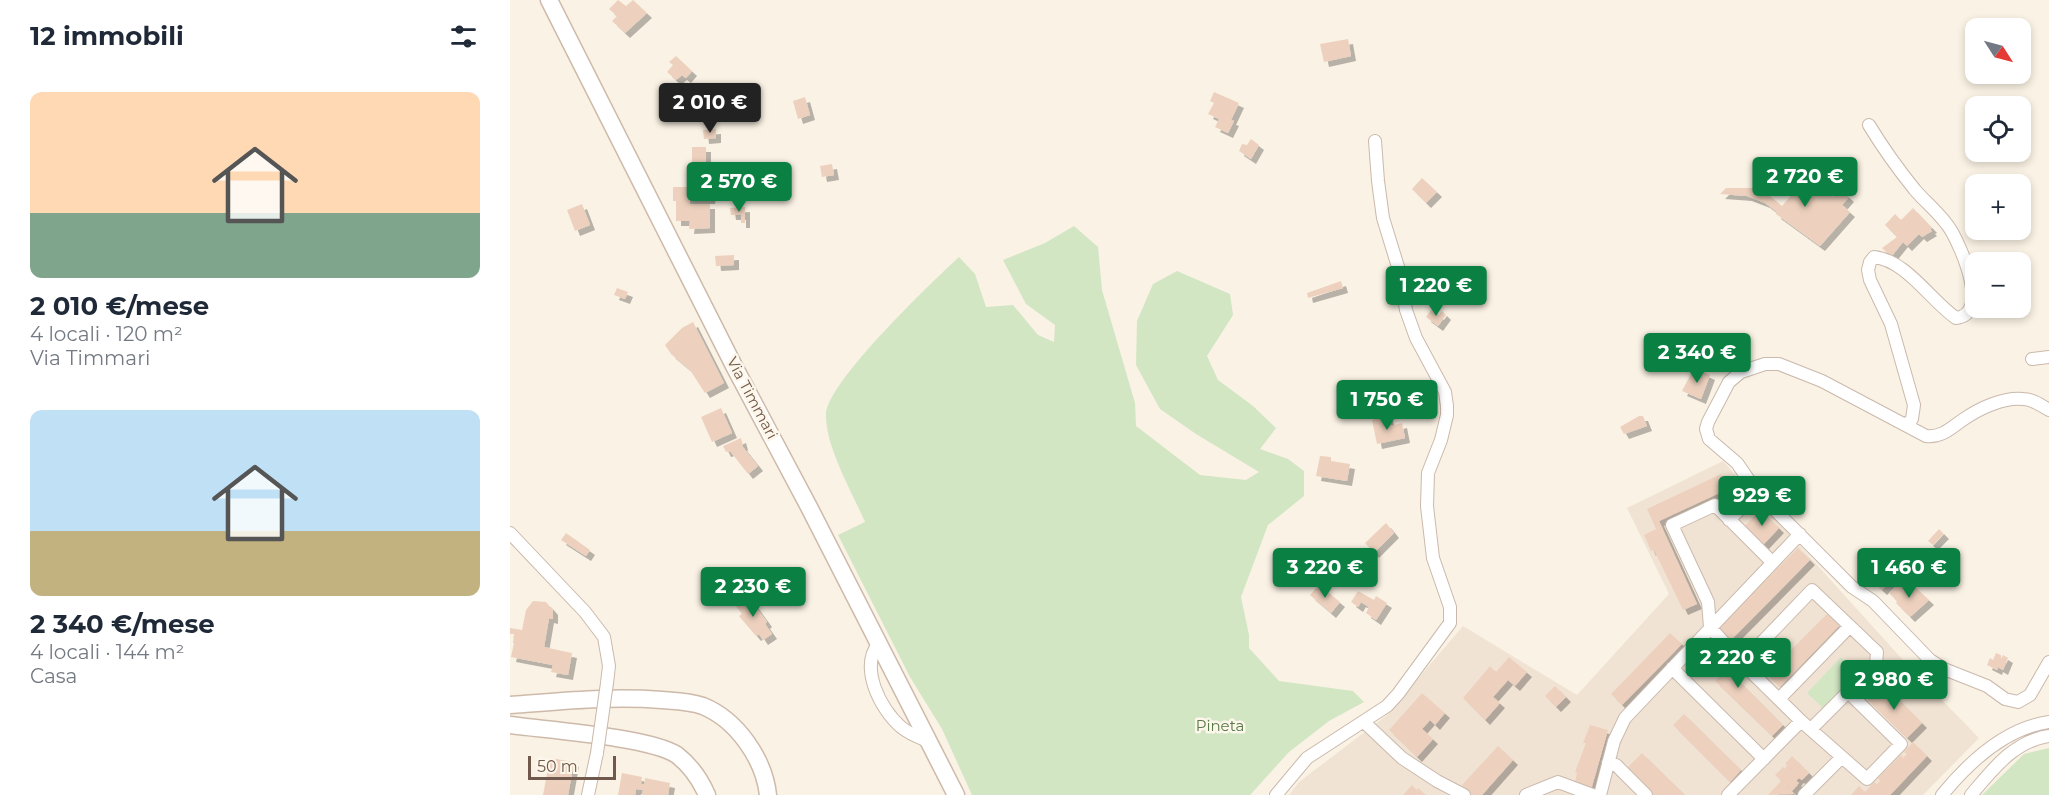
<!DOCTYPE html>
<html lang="it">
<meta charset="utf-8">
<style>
:root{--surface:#fff;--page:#f2f2f3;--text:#1f2937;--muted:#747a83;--accent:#0b8043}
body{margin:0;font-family:Montserrat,sans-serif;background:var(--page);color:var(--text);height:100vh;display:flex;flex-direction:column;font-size:22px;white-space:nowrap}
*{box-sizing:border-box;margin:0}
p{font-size:20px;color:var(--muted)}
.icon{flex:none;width:33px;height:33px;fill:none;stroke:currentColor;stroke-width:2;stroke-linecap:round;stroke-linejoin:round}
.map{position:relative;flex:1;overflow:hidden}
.side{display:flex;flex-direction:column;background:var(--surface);width:510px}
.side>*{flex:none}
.needle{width:39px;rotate:126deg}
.controls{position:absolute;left:1455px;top:18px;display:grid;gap:12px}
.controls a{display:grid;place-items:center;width:66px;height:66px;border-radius:12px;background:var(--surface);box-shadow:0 3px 9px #0003;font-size:30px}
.scale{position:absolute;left:18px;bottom:15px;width:88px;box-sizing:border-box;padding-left:6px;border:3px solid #70594c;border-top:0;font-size:16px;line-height:21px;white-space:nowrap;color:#70594c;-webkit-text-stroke:4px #fdf6ea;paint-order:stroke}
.price{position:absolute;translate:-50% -51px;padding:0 14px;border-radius:6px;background:var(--accent);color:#fff;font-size:20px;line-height:39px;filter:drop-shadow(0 2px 3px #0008)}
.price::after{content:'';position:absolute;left:50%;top:36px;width:18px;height:14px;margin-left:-9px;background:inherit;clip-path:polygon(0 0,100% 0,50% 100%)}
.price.selected{background:#222;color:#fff}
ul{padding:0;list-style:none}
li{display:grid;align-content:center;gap:12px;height:318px;padding:0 30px}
li span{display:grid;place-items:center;height:186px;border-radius:12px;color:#555}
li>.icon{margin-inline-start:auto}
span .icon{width:108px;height:108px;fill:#fffc;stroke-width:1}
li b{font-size:26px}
h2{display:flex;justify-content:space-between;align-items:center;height:72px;padding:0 30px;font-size:26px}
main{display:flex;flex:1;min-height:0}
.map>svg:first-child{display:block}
.residential{fill:#f1e3d3}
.green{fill:#d2e6c4}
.building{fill:#edd1be;filter:url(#shadow)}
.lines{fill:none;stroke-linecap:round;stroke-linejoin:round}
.street-casing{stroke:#cab9ac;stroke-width:14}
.secondary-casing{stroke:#cdbaaa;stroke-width:19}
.street{stroke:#fff;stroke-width:12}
.secondary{stroke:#fff;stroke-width:16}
.street-bridge-casing{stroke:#cab9ac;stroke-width:14;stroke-linecap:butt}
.street-bridge{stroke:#fff;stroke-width:12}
.labels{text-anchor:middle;stroke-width:5;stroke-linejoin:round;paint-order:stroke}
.street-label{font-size:15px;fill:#70594c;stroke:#fdf6ea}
.park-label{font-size:15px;fill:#577a48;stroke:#fdf6ea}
</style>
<main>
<section class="side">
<h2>12 immobili<svg class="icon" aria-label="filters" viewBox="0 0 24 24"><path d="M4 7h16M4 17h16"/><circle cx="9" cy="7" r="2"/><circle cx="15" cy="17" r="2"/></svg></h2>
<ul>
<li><span style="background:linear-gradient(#ffd9b3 65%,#7fa58c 0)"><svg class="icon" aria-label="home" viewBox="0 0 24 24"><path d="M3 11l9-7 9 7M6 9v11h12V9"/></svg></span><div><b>2 010 €/mese</b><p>4 locali · 120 m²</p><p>Via Timmari</p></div></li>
<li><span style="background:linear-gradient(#bfe0f5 65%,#c2b280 0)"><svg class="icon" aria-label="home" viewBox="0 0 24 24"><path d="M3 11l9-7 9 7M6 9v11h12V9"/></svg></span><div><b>2 340 €/mese</b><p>4 locali · 144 m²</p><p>Casa</p></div></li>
</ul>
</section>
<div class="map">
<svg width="1539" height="795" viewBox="0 0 1539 795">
<defs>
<filter id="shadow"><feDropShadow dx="5" dy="5" stdDeviation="0" flood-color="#0004"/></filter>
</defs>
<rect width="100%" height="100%" fill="#faf2e4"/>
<path class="residential" d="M1213,461l180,199 76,78 -56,57h-634l10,-13 88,-67 76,-89 114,69 92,-101 -42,-86z"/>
<path class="green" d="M564,226l24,21 4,43 33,113 1,23 64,49 46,5 13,-8 -63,-38 -36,-25 -24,-44 1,-44 16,-37 24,-13 53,23 3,21 -26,41 11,24 35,26 23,22 -16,21 28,10 16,12v25l-36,29 -27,72 8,38v13l30,33 74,10 11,11 -35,19 -40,31 -39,43h-278l-30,-66 -32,-52 -72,-142 27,-13c-13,-30 -40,-76 -39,-108 2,-33 105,-131 133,-157l16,17 11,33 27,-2 25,30 16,7 1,-17 -29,-21 -23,-44 42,-17z
M1331,657l18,17 -34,36 -18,-17z
M1539,748v47h-67l42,-41z"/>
<path class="building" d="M108,0l8,6 7,-6 14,13 -22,20 -13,-12 5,-5 -8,-7z
M838,39l3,17 -27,6 -4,-18z
M166,56l16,15 -6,7 -4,-3 -6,5 -9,-8 6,-7 -4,-3z
M704,92l25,11 -8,17 3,1 -6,12 -13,-6 4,-8 -11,-5 6,-11 -4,-2z
M295,97l5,18 -12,4 -5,-18z
M206,129v9l-12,1 -1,-9z
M741,139l8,6 -8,14 -12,-8 3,-7 5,1z
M182,147h14v19h-14z
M322,164l2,11 -12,2 -2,-11z
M1299,175l24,22 7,-8 9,8 -7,8 8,7 -30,34 -44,-32 1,-2 -12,-9 -18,-7 -27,-2 6,-6h31l6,5 2,-1 17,14z
M912,178l15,14 -11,11 -14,-14z
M163,187h26v8l12,-2 -1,6h-20v5h20v24l-21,1 1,-8h-14v-20h-3z
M72,204l8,21 -15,6 -8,-21z
M235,207v16h-4v-8h-10l-1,-7z
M1403,208l19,20 -2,1 2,2 -10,6 -3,-3 -12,12 -4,-4 -12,15 -9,-9 15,-11 -12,-12 10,-11 6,6z
M224,255v10l-18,1 -1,-10z
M831,281l2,7 -35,10 -1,-5z
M107,288l11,4 -3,7 -11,-4z
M921,310l8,5 3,-4 4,4 -8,11 -12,-9z
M183,322l31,61 -19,10 -15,-23 -19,-16 -6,-9 17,-17z
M1184,368l16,7 -9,24 -19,-8z
M211,408l11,25 -20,9 -11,-25z
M878,416l2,10 12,-3 3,15 -28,6 -5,-24z
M1129,416h4l4,10 -23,8 -4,-7z
M231,438l2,7 -1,1 16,20 -10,8 -18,-23 -4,1 -3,-6z
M810,456l11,1v4l19,3 -3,17 -31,-5z
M1211,474l7,15 -69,32 38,83 -14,6 -29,-60 -3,1 -7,-16 12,-6 -9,-20z
M1250,510l19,18 -16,17 -19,-18z
M876,523l8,10 -20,20 -9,-10z
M1429,529l5,5 -11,11 -5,-4z
M56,533l24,17 -4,6 -25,-16z
M1288,548l12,12 -79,80 -13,-12z
M1357,561l24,20 -9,9 -23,-22z
M1390,583l7,7 4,-4 1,3 3,-2 14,13 -19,17 -14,-14 1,-2 -8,-8z
M809,585l21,17 -9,11 -21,-18z
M848,591l16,9 2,-4 11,7 -11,17 -10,-7 3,-6 -8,-5 -3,5 -7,-5z
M238,596l19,26 -2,2 7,10 -9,6 -4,-6 -3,2 -17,-20 3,-2 -7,-9z
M23,601l13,1 7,8v9l-4,-1 -5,29 28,6 -4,22 -17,-3 2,-7 -42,-8 3,-14h-1l1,-9h-4v-6l12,2 4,-20z
M1317,614l12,12 -59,61 -13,-13z
M1160,633l12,11 -60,61 -11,-11z
M1196,640l25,24 -4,5 56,56 -11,11 -57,-55 5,-5 -25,-24z
M1486,653l5,2v4l2,-4 5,3 -5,12 -5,-3 -1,3 -10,-5 3,-7 3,2z
M999,657l18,15 -12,14 -7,-6 -15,17 7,6 -15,17 -22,-22 27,-32 6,6z
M1372,683l40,40 -15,15 -40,-39z
M1045,686l11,11 -10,10 -11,-11z
M912,693l23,20 -10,12 -5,-5 -8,9 11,10 -16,18 -28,-27z
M1174,714l57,56 -11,12 -57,-57z
M1080,725l18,5 -17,60 -17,-4 3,-13 -2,-1 11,-29h-3z
M1403,742l14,14 -37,39h-39l8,-9 6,6 9,-10 3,2 3,-3 -2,-3 23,-23 2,3 4,-4 -3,-2z
M988,746l15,14 -31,35h-10l-10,-10z
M1132,753l43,42h-31l-27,-27z
M1282,756l17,17 -7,7 -3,-2 -3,3 3,2 -7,8 -17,-16 8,-8 2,2 2,-4 -2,-1z
M40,758l24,4 -6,33h-25z
M112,773l20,4 -1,7h3l1,-6 25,5 -2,12h-26l1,-5 -7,-1 -1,6h-17z
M1271,781l13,13 -26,1z
M902,785l5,5 1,-2 8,7h-23z"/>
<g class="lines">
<g class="street-casing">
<path id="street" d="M1359,125c14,23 29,44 46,65 12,14 28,26 37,42 9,16 39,82 4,86 -25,-17 -50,-58 -82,-61l-4,5 -2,8 2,10 21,44 23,81 -2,14 -6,6
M1522,359l17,-2
M1247,492l95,95 21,14 57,59 14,9 43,17 18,13 13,3 12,-7 19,-33
M1219,520l28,-28 -20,-29 -28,-24 -3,-10 2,-7 21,-40 12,-10 24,-8h14l43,17 104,55c16,2 26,-9 38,-17 16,-11 40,-22 59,-20 9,0 18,6 26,11
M0,533l75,79 19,25 5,29 -2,17
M1262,562l-57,-57 -43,20 36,77 2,25 32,36 59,58 66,58 34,-35 -52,-51
M369,643c-20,24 1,66 22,84 8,7 19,11 29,15
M1232,663l70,-73 65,62 -1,12 -65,65
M1162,668l92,91
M1269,699l71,-73
M854,722l38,36 35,23 27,14
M1098,763l8,2 30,30
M78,795l9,-42
M766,795l31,-37 80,-52 11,-12 52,-71v-16l-17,-49 -6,-52 1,-33 13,-33 6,-25v-9l-2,-14 -29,-54 -10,-28 -7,-40 -16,-52 -5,-37 -3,-40
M1016,795l32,-13 35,13
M1090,795l14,-54 11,-23 175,-184
M1218,795l73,-74
M1294,795l38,-38
M1432,795c27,-33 63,-67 107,-73
M1461,795c22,-26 43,-54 78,-59"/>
</g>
<g class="secondary-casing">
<path id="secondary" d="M39,0l185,366 75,141 147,288
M0,705c51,-4 101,-9 152,-5 14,1 27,1 41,6 34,14 61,53 65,89
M0,725c36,5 140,12 167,30 14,11 23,24 30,40"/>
</g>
<use href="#street" class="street"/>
<use href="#secondary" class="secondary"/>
<g class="street-bridge-casing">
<path id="street-bridge" d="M87,753l10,-70"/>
</g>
<use href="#street-bridge" class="street-bridge"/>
</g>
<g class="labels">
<g class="street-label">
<text transform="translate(242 398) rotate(62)" y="5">Via Timmari</text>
</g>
<g class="park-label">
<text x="710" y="731">Pineta</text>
</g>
</g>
</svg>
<div class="controls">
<a><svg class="needle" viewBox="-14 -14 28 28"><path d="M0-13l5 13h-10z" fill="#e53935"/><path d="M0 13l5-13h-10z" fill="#747a83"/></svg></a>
<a><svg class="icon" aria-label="locate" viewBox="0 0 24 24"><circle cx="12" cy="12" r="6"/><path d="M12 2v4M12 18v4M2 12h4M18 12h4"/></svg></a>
<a>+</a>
<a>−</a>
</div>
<div class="scale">50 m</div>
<b class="price selected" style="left:200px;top:134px">2 010 €</b>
<b class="price" style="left:1295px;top:208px">2 720 €</b>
<b class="price" style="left:229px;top:213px">2 570 €</b>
<b class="price" style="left:926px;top:317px">1 220 €</b>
<b class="price" style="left:1187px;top:384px">2 340 €</b>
<b class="price" style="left:877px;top:431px">1 750 €</b>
<b class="price" style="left:1252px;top:527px">929 €</b>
<b class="price" style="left:815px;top:599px">3 220 €</b>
<b class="price" style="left:1399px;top:599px">1 460 €</b>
<b class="price" style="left:243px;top:618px">2 230 €</b>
<b class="price" style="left:1228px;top:689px">2 220 €</b>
<b class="price" style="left:1384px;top:711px">2 980 €</b>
</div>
</main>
